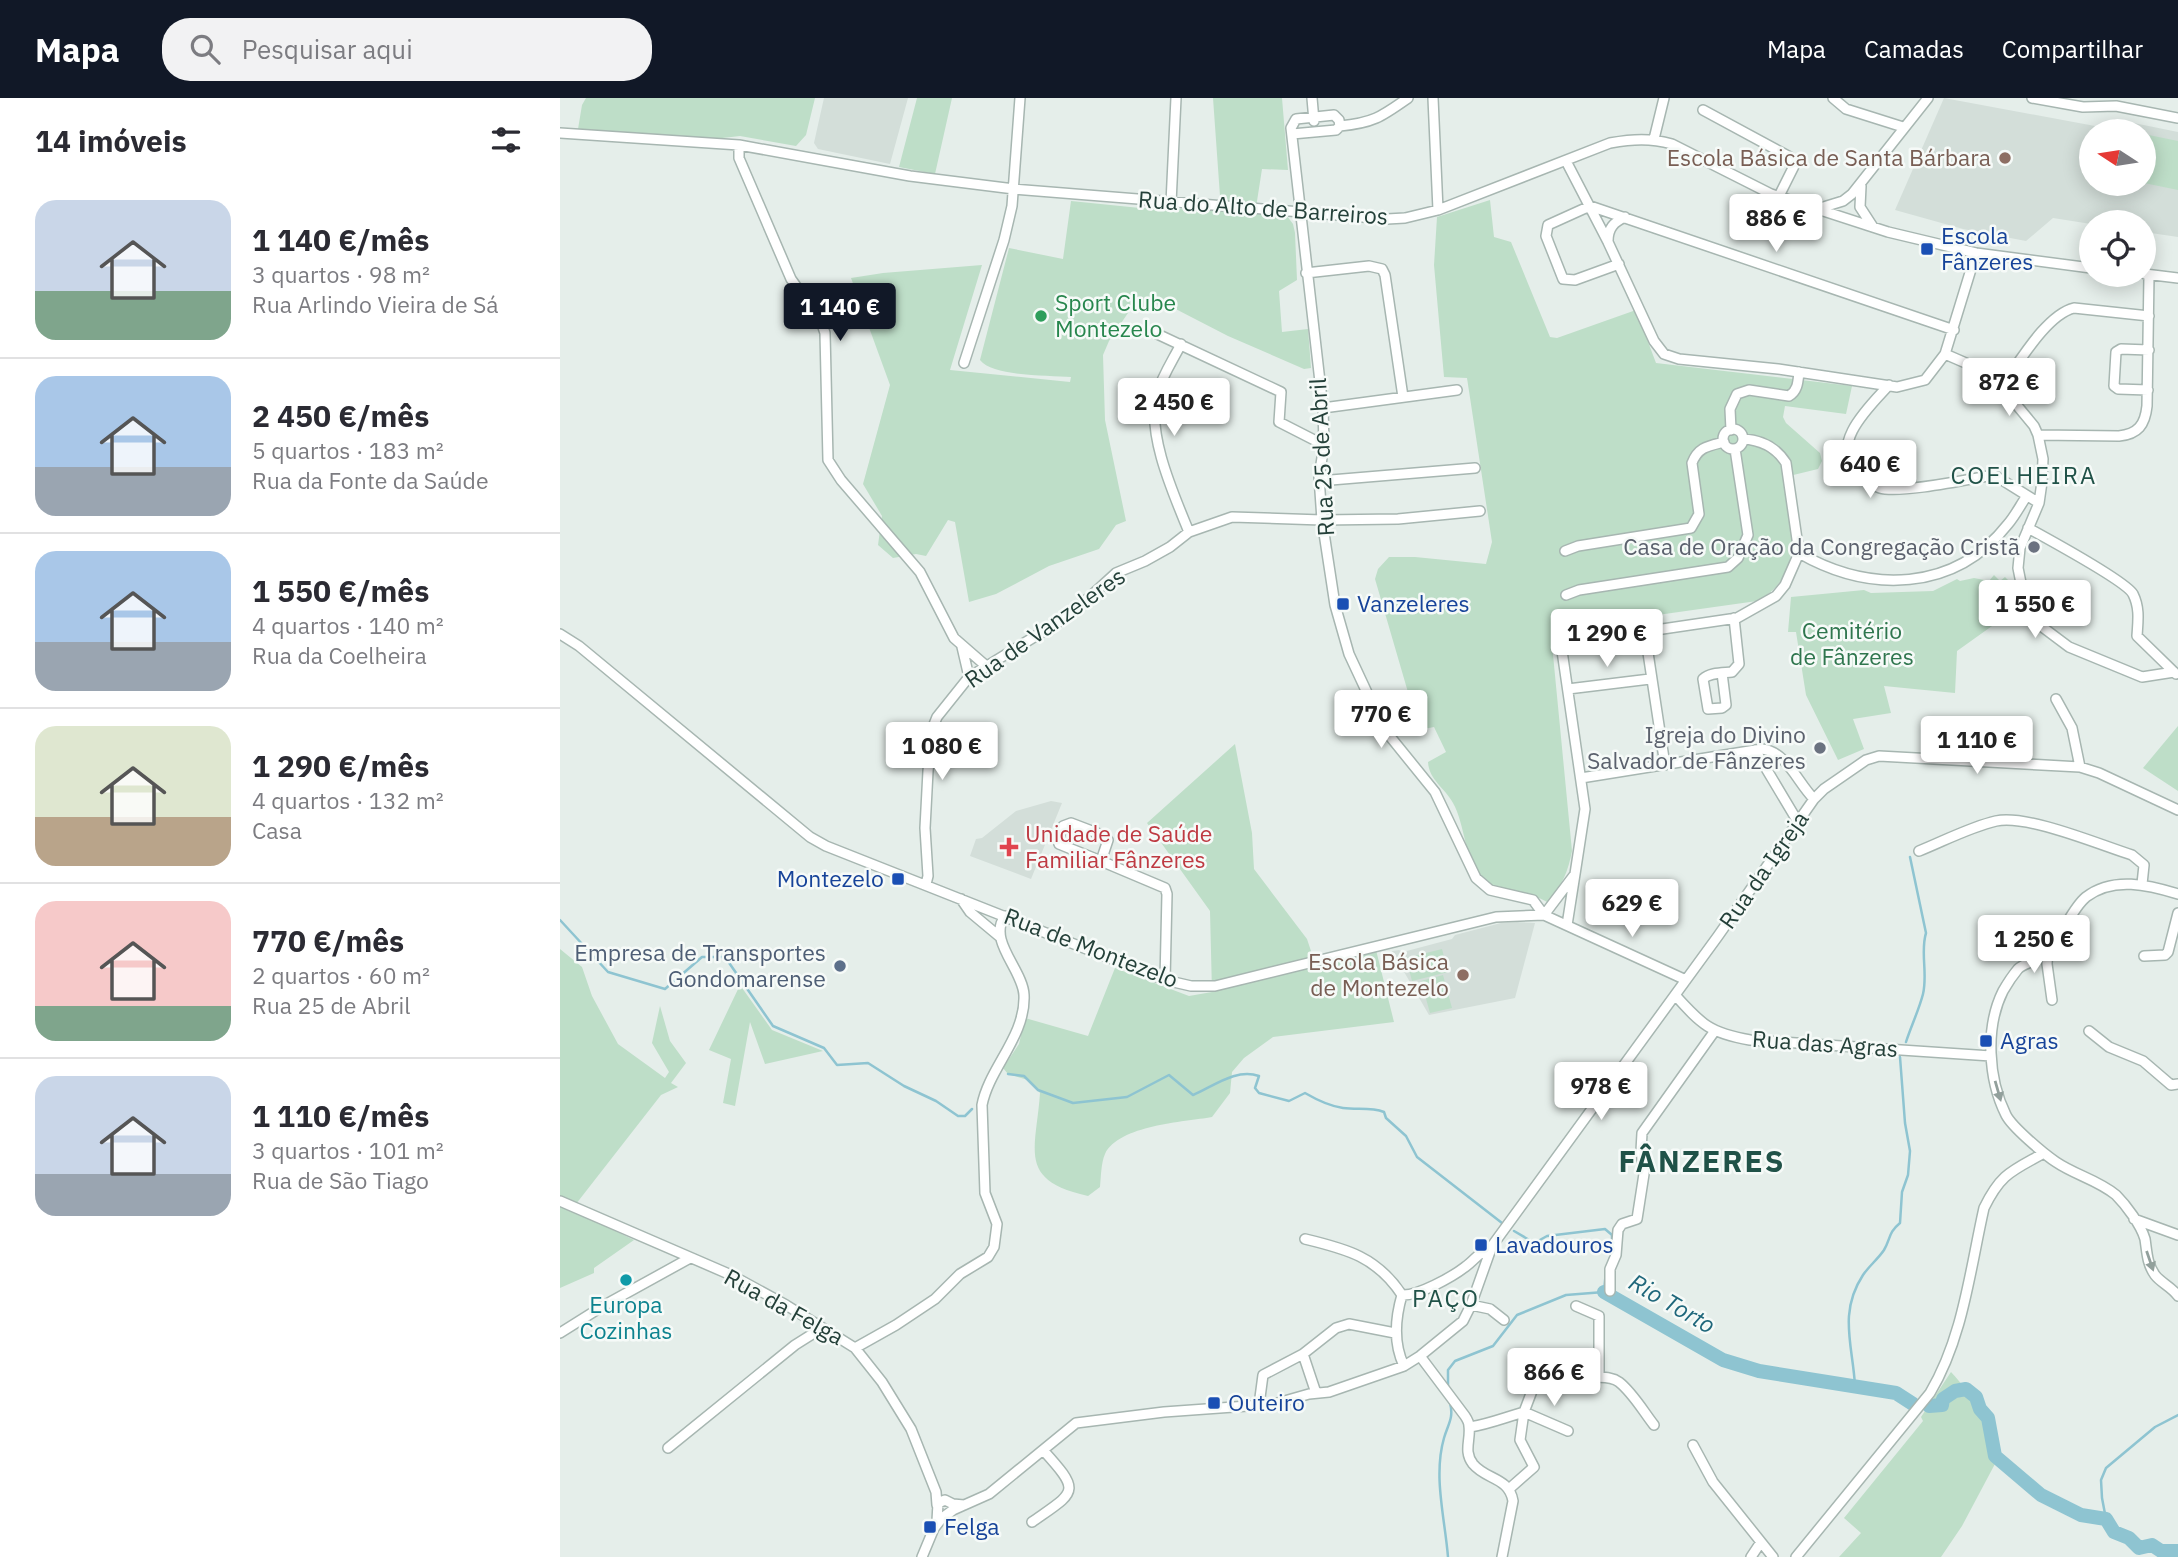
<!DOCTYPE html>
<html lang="pt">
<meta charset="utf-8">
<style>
:root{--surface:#fff;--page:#f2f2f3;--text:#2b2b33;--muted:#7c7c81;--line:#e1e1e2;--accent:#111827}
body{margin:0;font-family:"IBM Plex Sans",sans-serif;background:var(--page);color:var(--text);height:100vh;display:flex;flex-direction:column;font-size:26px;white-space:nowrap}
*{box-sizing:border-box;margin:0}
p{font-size:23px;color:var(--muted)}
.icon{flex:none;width:38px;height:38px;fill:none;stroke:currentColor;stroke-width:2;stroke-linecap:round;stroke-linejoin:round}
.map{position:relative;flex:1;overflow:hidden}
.details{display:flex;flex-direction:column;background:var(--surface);width:560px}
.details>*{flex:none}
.needle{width:46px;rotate:282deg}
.fabs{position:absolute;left:1519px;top:21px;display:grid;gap:14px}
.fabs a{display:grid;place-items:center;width:77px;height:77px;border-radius:50%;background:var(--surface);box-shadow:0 4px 18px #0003;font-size:35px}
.price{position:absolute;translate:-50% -60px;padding:0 16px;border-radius:7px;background:#fff;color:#222;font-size:23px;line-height:46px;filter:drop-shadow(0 2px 4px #0008)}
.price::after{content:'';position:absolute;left:50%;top:42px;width:21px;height:16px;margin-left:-10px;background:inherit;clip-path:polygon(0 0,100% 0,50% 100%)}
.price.current{background:var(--accent);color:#fff}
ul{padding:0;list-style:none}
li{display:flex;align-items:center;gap:21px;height:175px;padding:0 35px}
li+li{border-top:2px solid var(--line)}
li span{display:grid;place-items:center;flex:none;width:196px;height:140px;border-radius:21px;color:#555}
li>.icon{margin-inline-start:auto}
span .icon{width:84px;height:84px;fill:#fffc;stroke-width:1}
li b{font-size:30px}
h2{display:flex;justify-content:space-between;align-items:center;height:84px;padding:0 35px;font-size:30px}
header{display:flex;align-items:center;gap:42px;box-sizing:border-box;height:98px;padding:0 35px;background:var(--accent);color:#fff}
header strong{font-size:33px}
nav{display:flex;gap:38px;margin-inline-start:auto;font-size:24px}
.search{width:490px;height:63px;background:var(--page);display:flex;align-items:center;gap:18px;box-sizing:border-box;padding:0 24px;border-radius:28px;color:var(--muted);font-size:26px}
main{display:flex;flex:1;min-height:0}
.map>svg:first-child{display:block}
.built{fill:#d3ded9;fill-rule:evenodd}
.green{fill:#bedec8}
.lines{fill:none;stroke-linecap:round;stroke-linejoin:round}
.stream{stroke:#8ec4d1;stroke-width:2.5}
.river{stroke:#8ec4d1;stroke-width:14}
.minor-casing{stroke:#a7b6b1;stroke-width:12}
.minor{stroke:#fff;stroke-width:9}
.oneway{fill:#92a09c}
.education-dot{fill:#8d6e63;stroke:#f6faf8;stroke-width:2.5}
.transit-dot{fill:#1a4fb4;stroke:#f6faf8;stroke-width:2.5}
.leisure-dot{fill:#2e9e5b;stroke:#f6faf8;stroke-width:2.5}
.worship-dot{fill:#6b7280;stroke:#f6faf8;stroke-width:2.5}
.health-dot{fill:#e0444e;stroke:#f6faf8;stroke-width:2.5}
.service-dot{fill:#5c6f8a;stroke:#f6faf8;stroke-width:2.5}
.culture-dot{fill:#0f9aa8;stroke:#f6faf8;stroke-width:2.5}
.labels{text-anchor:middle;stroke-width:5;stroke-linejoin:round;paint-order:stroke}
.education-label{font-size:23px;fill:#785e54;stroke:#f6faf8;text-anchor:end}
.street-label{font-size:23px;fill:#244039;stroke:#f6faf8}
.transit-label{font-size:23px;fill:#164399;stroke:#f6faf8;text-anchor:start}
.leisure-label{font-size:23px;fill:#27864d;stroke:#f6faf8;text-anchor:start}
.worship-label{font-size:23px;fill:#5b616d;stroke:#f6faf8;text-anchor:end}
.park-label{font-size:23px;fill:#2f764e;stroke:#f6faf8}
.health-label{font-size:23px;fill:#be3a42;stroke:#f6faf8;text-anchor:start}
.service-label{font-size:23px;fill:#4e5e75;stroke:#f6faf8;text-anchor:end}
.culture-label{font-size:23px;fill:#0d838f;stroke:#f6faf8}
.neighbourhood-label{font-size:24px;letter-spacing:2px;fill:#205248;stroke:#f6faf8}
.water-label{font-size:24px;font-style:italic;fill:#1f677b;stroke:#f6faf8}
.district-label{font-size:30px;font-weight:bold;letter-spacing:2px;fill:#205248;stroke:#f6faf8}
</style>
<header>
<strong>Mapa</strong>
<div class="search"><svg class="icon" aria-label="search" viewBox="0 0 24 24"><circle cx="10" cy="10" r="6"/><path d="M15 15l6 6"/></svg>Pesquisar aqui</div>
<nav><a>Mapa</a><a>Camadas</a><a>Compartilhar</a></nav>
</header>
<main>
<section class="details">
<h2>14 imóveis<svg class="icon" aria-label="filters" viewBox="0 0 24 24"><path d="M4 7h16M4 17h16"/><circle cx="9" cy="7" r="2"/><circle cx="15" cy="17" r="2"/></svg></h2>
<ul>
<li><span style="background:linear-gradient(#c9d6e8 65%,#7fa58c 0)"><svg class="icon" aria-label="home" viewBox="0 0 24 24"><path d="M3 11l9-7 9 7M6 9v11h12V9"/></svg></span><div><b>1 140 €/mês</b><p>3 quartos · 98 m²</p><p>Rua Arlindo Vieira de Sá</p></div></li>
<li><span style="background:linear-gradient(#a9c7e8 65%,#9aa5b1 0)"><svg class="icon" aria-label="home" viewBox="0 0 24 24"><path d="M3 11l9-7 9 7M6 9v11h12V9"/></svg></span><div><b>2 450 €/mês</b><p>5 quartos · 183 m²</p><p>Rua da Fonte da Saúde</p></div></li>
<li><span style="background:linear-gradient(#a9c7e8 65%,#9aa5b1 0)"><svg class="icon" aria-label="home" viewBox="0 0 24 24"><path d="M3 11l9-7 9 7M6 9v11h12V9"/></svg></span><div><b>1 550 €/mês</b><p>4 quartos · 140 m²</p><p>Rua da Coelheira</p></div></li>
<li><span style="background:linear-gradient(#dfe7d0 65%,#b9a48a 0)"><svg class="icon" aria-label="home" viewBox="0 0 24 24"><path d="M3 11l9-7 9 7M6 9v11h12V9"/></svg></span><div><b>1 290 €/mês</b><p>4 quartos · 132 m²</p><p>Casa</p></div></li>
<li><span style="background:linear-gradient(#f6c9c9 75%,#7fa58c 0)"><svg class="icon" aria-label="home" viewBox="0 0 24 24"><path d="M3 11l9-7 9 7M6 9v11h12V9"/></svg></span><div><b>770 €/mês</b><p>2 quartos · 60 m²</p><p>Rua 25 de Abril</p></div></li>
<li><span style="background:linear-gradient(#c9d6e8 70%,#9aa5b1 0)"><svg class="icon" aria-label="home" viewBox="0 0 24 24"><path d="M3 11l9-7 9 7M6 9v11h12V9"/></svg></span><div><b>1 110 €/mês</b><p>3 quartos · 101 m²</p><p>Rua de São Tiago</p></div></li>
</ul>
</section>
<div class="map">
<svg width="1618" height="1459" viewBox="0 0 1618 1459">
<rect width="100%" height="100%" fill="#e5eeea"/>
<path class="built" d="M264,0h84l-18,66 -72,-15 -4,-6z
M1384,0l167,31 3,-10 64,13v105l-34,-5v-10l-53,2 -38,-6 -27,23 -63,-12 -68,-19zM1531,33h53v53h-53z
M491,703l11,2 -31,76 -61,-23 6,-17 6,-1 34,-27z
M957,824l18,1 -20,75 -86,17 -37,-64 7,-1 4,2 49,-13 3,-4 46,-12z"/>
<path class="green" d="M26,0h229l-9,37 -10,11 -56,-10 -26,3 -136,-10 4,-24z
M357,0h35l-17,76 -36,-7z
M653,0h69l6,72 -26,-1 -7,45 32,2 6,8 2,9 2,47 -18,11 3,41 26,-3 3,39 -7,1 -76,-33 -64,-33 -34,7 -21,31 -6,14 2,65 21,101 -10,4 -17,24 -50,17 -53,28 -27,8 -14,-80 -7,-2 -22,36 -10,-2 -23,4 -15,-13 4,-29 -19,-32 27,-99 -39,-107 32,-5 99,-8 -32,105 120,12 1,-5c-22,-2 -78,0 -91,-17l29,-112 54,11 8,-58 69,7 81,2z
M1584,36l34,7v49l-34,-7z
M930,102l4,37 17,5 39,95 7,1 79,-28 20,53 196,23 -6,28 -61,-8 -2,11 3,6 34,30 2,8 -4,8 -33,8c7,45 21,98 -28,124l-199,28 -7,5 21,217c-4,21 -10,35 -25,51 -16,-11 -53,-10 -66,-23 -16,-18 -16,-55 -28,-76 -8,-15 -24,-23 -25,-41l18,-10 -12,-25 -15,3 -44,-151 3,-10 11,-12h26l71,7 6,-22 -25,-164 -23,-1 -10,-112 3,-48z
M1434,477l6,6 5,-4 7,7v9l-3,1 1,3 -7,3 -4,21 -42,30 -2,42 -71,-7 7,27 -38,6 11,30 -26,11 -32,-65 -10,-63h-8l3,-35 73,-7 7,3 62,-2 24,-12 3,2 14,-3 15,3z
M1618,628v65l-35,-23z
M675,646l17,89 2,36 53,70 7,21 60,-18 20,80 -121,15 -29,21 -12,14 -2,21 -18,24c-28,5 -93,8 -107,37 -4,9 -4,23 -5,33l-12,9c-71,-16 -52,-45 -48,-103l-12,-13 -20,-6 -5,-6 16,-24 6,-26 63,18 27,-68 74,28 23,-4 -2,-81 -63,-88z
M0,851l22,18 10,29 26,48 47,34 4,-6 -17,-29 8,-37 10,35 16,22 -15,20 7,4 -17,8 -85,109v8l58,28 -40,28v5l-34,15z
M882,851l6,23 -36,9 -6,-23z
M883,877l9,33 -22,5 -9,-32z
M180,887l32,45 51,21 -58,13 -15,-42 -15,84 -12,-3 8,-44 -22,-9z
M1391,1274c22,24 42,54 42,87l3,3 -34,64 -21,31h-102l22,-24 -17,-15 79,-97 -2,-4z"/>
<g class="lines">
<path class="stream" d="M0,822l48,52 57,17 37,-32h23l48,69 51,22 13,17 31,-2 36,23 32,15 22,15h7l7,-7
M1346,944c5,-16 13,-32 17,-48 5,-21 -3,-42 3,-61l-16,-76
M448,976l16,2 14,14 35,13 54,-6 42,-22 24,20c21,-9 43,-27 66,-19l-4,12 4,5 30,8 16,-8c12,7 24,13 38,15 14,2 28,-1 41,4l2,6 20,18 11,21 85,66
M954,1133l17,10h7l9,-5 58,-7 7,6v16l-3,10
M888,1288v-16l7,-9 38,-15 24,-31 49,-20 38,-3 2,-22
M1295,1288c-2,-40 -17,-73 8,-111 6,-9 15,-16 21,-25 7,-12 4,-17 16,-27l2,-31 6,-17 2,-24 -5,-28 -5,-66
M1546,1421l-4,-21 -1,-18 5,-12 49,-41 23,-12
M888,1459c-3,-38 -15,-81 -4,-119 4,-14 10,-20 6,-35"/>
<path class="river" d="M1044,1194l119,68 36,11 137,22 17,11
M1369,1308l13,-1 1,-6 12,-8 11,-2 10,8 4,12 8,9 7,38 46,39 40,20 25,4 8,13 15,6 10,10 13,-3 9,6h17"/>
<g class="minor-casing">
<path id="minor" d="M752,0l2,23
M873,0l5,112
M1273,0l13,11 57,18
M1472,0l51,9 33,-1 62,12
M1143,12l87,47 4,9 -15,30
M780,28c33,-3 41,-9 68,-28
M0,35l179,12 171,31 104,13 373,30 18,-1 33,-8 172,-67c23,-4 40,-5 62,1l99,50 117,38 88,21 115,15
M732,36l44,-4 4,-4 -1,-6 -5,-5 -38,4 -5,9 32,280 1,37 -5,32 3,43 13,85 14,49 35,75 51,63 41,86 14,12 43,10 11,15
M1094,41l10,-41
M179,47v13l52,121 30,42 4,12 3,127 13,20 79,92 34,66 31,27
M1006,63l42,81 46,99 10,13 15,5 99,10 119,18 28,-7 20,-26 31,-101
M1301,88l-1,21 13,20
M611,105l5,-105
M1257,111l26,-8 9,-7 76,-96
M1048,143c0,-13 6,-19 17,-24
M1059,166l-44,16 -12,-1 -17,-43 2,-11 42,-19 364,124
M746,175l63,-7 13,3 3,6 18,122
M1585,176l33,4
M593,234l128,60 -2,30 45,23
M621,246c-8,16 -19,32 -24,50 -11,40 17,101 32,138
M1385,256l46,20 43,52 4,9 5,24 -1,23 -3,21 -19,45 -2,20 6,30 8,14 9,14 28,21 73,30 32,-5
M404,265l40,-123 8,-34 8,-108
M1329,287c-19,21 -61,59 -32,88 6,6 14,12 23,15 19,6 90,-9 114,-13l45,28
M1442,288c17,-23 44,-71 72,-78l75,8
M1588,292l-30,-1 -4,-3 2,-34 5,-3 28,1
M763,310l134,-18
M1163 341a10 10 0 1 1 20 0a10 10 0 1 1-20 0Z
M1171,332l-1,-21 7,-15 12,-4 40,6c9,-5 9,-15 10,-24
M1478,337l81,1c19,-2 26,-11 28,-30l2,-131
M759,383l156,-13
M1468,430c18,10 98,53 105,66 7,14 5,27 4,42l39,38
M1005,453l13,-5 113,-18 8,-14 -7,-51c6,-16 16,-17 32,-21
M1239,455c70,40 155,40 209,-29 7,-8 12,-18 18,-27
M1006,497l13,-5 149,-23 10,-9 10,-23 -13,-86
M1085,535l20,132
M0,536l19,12 231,191 16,9 339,134 26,6h24l281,-69 48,-2 142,65
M402,549l7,30
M1162,575l4,32 -4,3 -14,1 -5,-30c7,-7 20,-6 29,-7l7,-8 -5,-46
M1008,591l82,-10
M1496,601l16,29 8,39
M1195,652l43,72
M1021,680l181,-29c25,3 35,33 52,50
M511,725l34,13 3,4 -7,21 -42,-17 -1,-4 5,-14z
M1359,753c25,-10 51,-24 77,-30 31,-7 104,24 136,34l12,10 -2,19
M541,763l64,27 2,6 -2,86
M1015,776l10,-65 -24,-165 176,-26 39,-22 9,-11 14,-32 -13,-90c-10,-16 -24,-23 -43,-24
M366,786l2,-8 -3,-48 3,-57 5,-44 4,-10 32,-40 101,-62 46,-42 29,-12 25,-14 19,-15 43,-15 90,3 76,-1 82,-8
M1618,796c-29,-9 -65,-18 -92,3 -11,9 -19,27 -27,39 -6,9 -14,17 -23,23 -5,4 -13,5 -18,10 -5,6 -11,15 -15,22 -18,36 -15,88 3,124 6,12 38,39 50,47 19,13 42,18 60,33 10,10 25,30 29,44 2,13 2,25 10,36 6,8 17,12 23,21
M401,801l9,13 30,25
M984,817l31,-41 -8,51
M1488,850l-1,16 5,36
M1584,858l21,-1 3,-3 10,-39
M1115,897c27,30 35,38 75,45l241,16
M1529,933l20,16 34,14 28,24 7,-1
M0,1103l171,74 55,30 69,43 27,34 29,47 25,63 1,13
M1574,1121l44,16
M745,1141c42,10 72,18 97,56 -7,24 -9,48 2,71
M1050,1193v-22l6,-14 2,-25 4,-6 15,-5 7,-45 -3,-23 1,-18 72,-101
M842,1197c16,1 50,-18 63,-28 10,-7 15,-16 27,-21
M911,1207l19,4 14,11
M1016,1208l23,10v61
M0,1235l43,-27 87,-48
M295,1250l41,-23 39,-26 25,-25 28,-17 6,-10 3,-23 -12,-31 -3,-88c7,-37 44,-69 42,-110 -1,-25 -37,-55 -19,-79
M743,1256l13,39
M860,1258l45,60c2,3 4,7 4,10 2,14 -6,25 4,38 13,16 36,13 40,37l-11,56
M967,1263l15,15
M699,1307l4,-30 40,-21 33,-26 13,-4 46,9
M910,1329c19,-3 36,-10 54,-15l11,-29 7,-7c18,-5 32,-2 50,1 9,1 19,-1 27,5 14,11 24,29 35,43
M1133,1347l20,37 60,75
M108,1350l127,-103 27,-17
M949,1391l25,-22 -14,-27 4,-28 44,19
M472,1424c44,-31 50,-29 11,-72
M375,1429l7,-9 11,-8 36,-16 87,-71 88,-11 110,-8 35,-10 20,-2 75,-26 16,-10 43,-35 8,-16 21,-59 226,-310 96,-137 10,-10 42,-29 13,-4 201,11 19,6 79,37
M362,1459l15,-36 1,-18 7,-3 8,4 11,1
M1191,1459l10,-15
M1236,1459l134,-164c33,-55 40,-123 54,-185 17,-35 28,-37 60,-55"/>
</g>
<use href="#minor" class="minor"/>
</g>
<defs><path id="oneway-solid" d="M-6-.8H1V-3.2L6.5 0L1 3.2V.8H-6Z" transform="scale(1.75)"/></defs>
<g class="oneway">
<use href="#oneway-solid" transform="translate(1438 993) rotate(74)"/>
<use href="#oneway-solid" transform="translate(1590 1163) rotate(71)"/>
</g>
<g class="education-dot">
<circle cx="1445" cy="60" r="7"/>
<circle cx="903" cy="877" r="7"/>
</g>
<g class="transit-dot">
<rect x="1360" y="144" width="14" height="14" rx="3.5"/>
<rect x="776" y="499" width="14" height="14" rx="3.5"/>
<rect x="331" y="774" width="14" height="14" rx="3.5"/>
<rect x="1419" y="936" width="14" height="14" rx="3.5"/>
<rect x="914" y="1140" width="14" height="14" rx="3.5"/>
<rect x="647" y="1298" width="14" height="14" rx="3.5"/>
<rect x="363" y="1422" width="14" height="14" rx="3.5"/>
</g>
<circle class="leisure-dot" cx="481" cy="218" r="7"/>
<g class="worship-dot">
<circle cx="1474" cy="449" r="7"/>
<circle cx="1260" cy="650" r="7"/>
</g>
<path class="health-dot" d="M445.5 738.5h7v7h7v7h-7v7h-7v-7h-7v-7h7z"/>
<circle class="service-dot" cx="280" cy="868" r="7"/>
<circle class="culture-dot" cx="66" cy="1182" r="7"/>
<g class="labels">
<g class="education-label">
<text x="1431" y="68">Escola Básica de Santa Bárbara</text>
<text x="889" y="872">Escola Básica<tspan x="889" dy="26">de Montezelo</tspan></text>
</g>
<g class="street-label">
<text transform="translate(703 110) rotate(4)" y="8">Rua do Alto de Barreiros</text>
<text transform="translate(762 359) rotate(-93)" y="8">Rua 25 de Abril</text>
<text transform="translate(485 530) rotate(-35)" y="8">Rua de Vanzeleres</text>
<text transform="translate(1204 772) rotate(-55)" y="8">Rua da Igreja</text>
<text transform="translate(531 850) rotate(21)" y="8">Rua de Montezelo</text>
<text transform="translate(1265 946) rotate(4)" y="8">Rua das Agras</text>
<text transform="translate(224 1209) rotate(29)" y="8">Rua da Felga</text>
</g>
<g class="transit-label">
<text x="1381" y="146">Escola<tspan x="1381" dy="26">Fânzeres</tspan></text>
<text x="797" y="514">Vanzeleres</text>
<text x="324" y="789" text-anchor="end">Montezelo</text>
<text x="1440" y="951">Agras</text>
<text x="935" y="1155">Lavadouros</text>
<text x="668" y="1313">Outeiro</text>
<text x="384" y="1437">Felga</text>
</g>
<g class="leisure-label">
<text x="495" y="213">Sport Clube<tspan x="495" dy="26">Montezelo</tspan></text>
</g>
<g class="worship-label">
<text x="1460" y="457">Casa de Oração da Congregação Cristã</text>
<text x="1246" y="645">Igreja do Divino<tspan x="1246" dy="26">Salvador de Fânzeres</tspan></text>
</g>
<g class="park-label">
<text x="1292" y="541">Cemitério<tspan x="1292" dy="26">de Fânzeres</tspan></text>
</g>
<g class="health-label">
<text x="465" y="744">Unidade de Saúde<tspan x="465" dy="26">Familiar Fânzeres</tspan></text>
</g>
<g class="service-label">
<text x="266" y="863">Empresa de Transportes<tspan x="266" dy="26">Gondomarense</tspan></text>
</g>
<g class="culture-label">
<text x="66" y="1215">Europa<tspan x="66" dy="26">Cozinhas</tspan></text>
</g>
<g class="neighbourhood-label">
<text x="1464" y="386">COELHEIRA</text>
<text x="886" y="1209">PAÇO</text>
</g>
<g class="water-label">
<text transform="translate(1112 1206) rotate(30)" y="8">Rio Torto</text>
</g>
<g class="district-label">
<text x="1142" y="1074">FÂNZERES</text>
</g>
</g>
</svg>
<div class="fabs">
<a><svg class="needle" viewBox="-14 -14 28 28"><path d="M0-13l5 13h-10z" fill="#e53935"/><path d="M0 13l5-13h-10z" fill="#7c7c81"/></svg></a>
<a><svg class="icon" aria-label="locate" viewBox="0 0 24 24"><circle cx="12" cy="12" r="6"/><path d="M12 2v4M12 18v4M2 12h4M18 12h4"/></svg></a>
</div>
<b class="price" style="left:1216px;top:156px">886 €</b>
<b class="price current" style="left:280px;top:245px">1 140 €</b>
<b class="price" style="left:1449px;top:320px">872 €</b>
<b class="price" style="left:614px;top:340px">2 450 €</b>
<b class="price" style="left:1310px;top:402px">640 €</b>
<b class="price" style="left:1475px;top:542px">1 550 €</b>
<b class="price" style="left:1047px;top:571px">1 290 €</b>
<b class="price" style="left:821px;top:652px">770 €</b>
<b class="price" style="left:1417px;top:678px">1 110 €</b>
<b class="price" style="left:382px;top:684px">1 080 €</b>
<b class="price" style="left:1072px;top:841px">629 €</b>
<b class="price" style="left:1474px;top:877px">1 250 €</b>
<b class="price" style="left:1041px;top:1024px">978 €</b>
<b class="price" style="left:994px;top:1310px">866 €</b>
</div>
</main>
